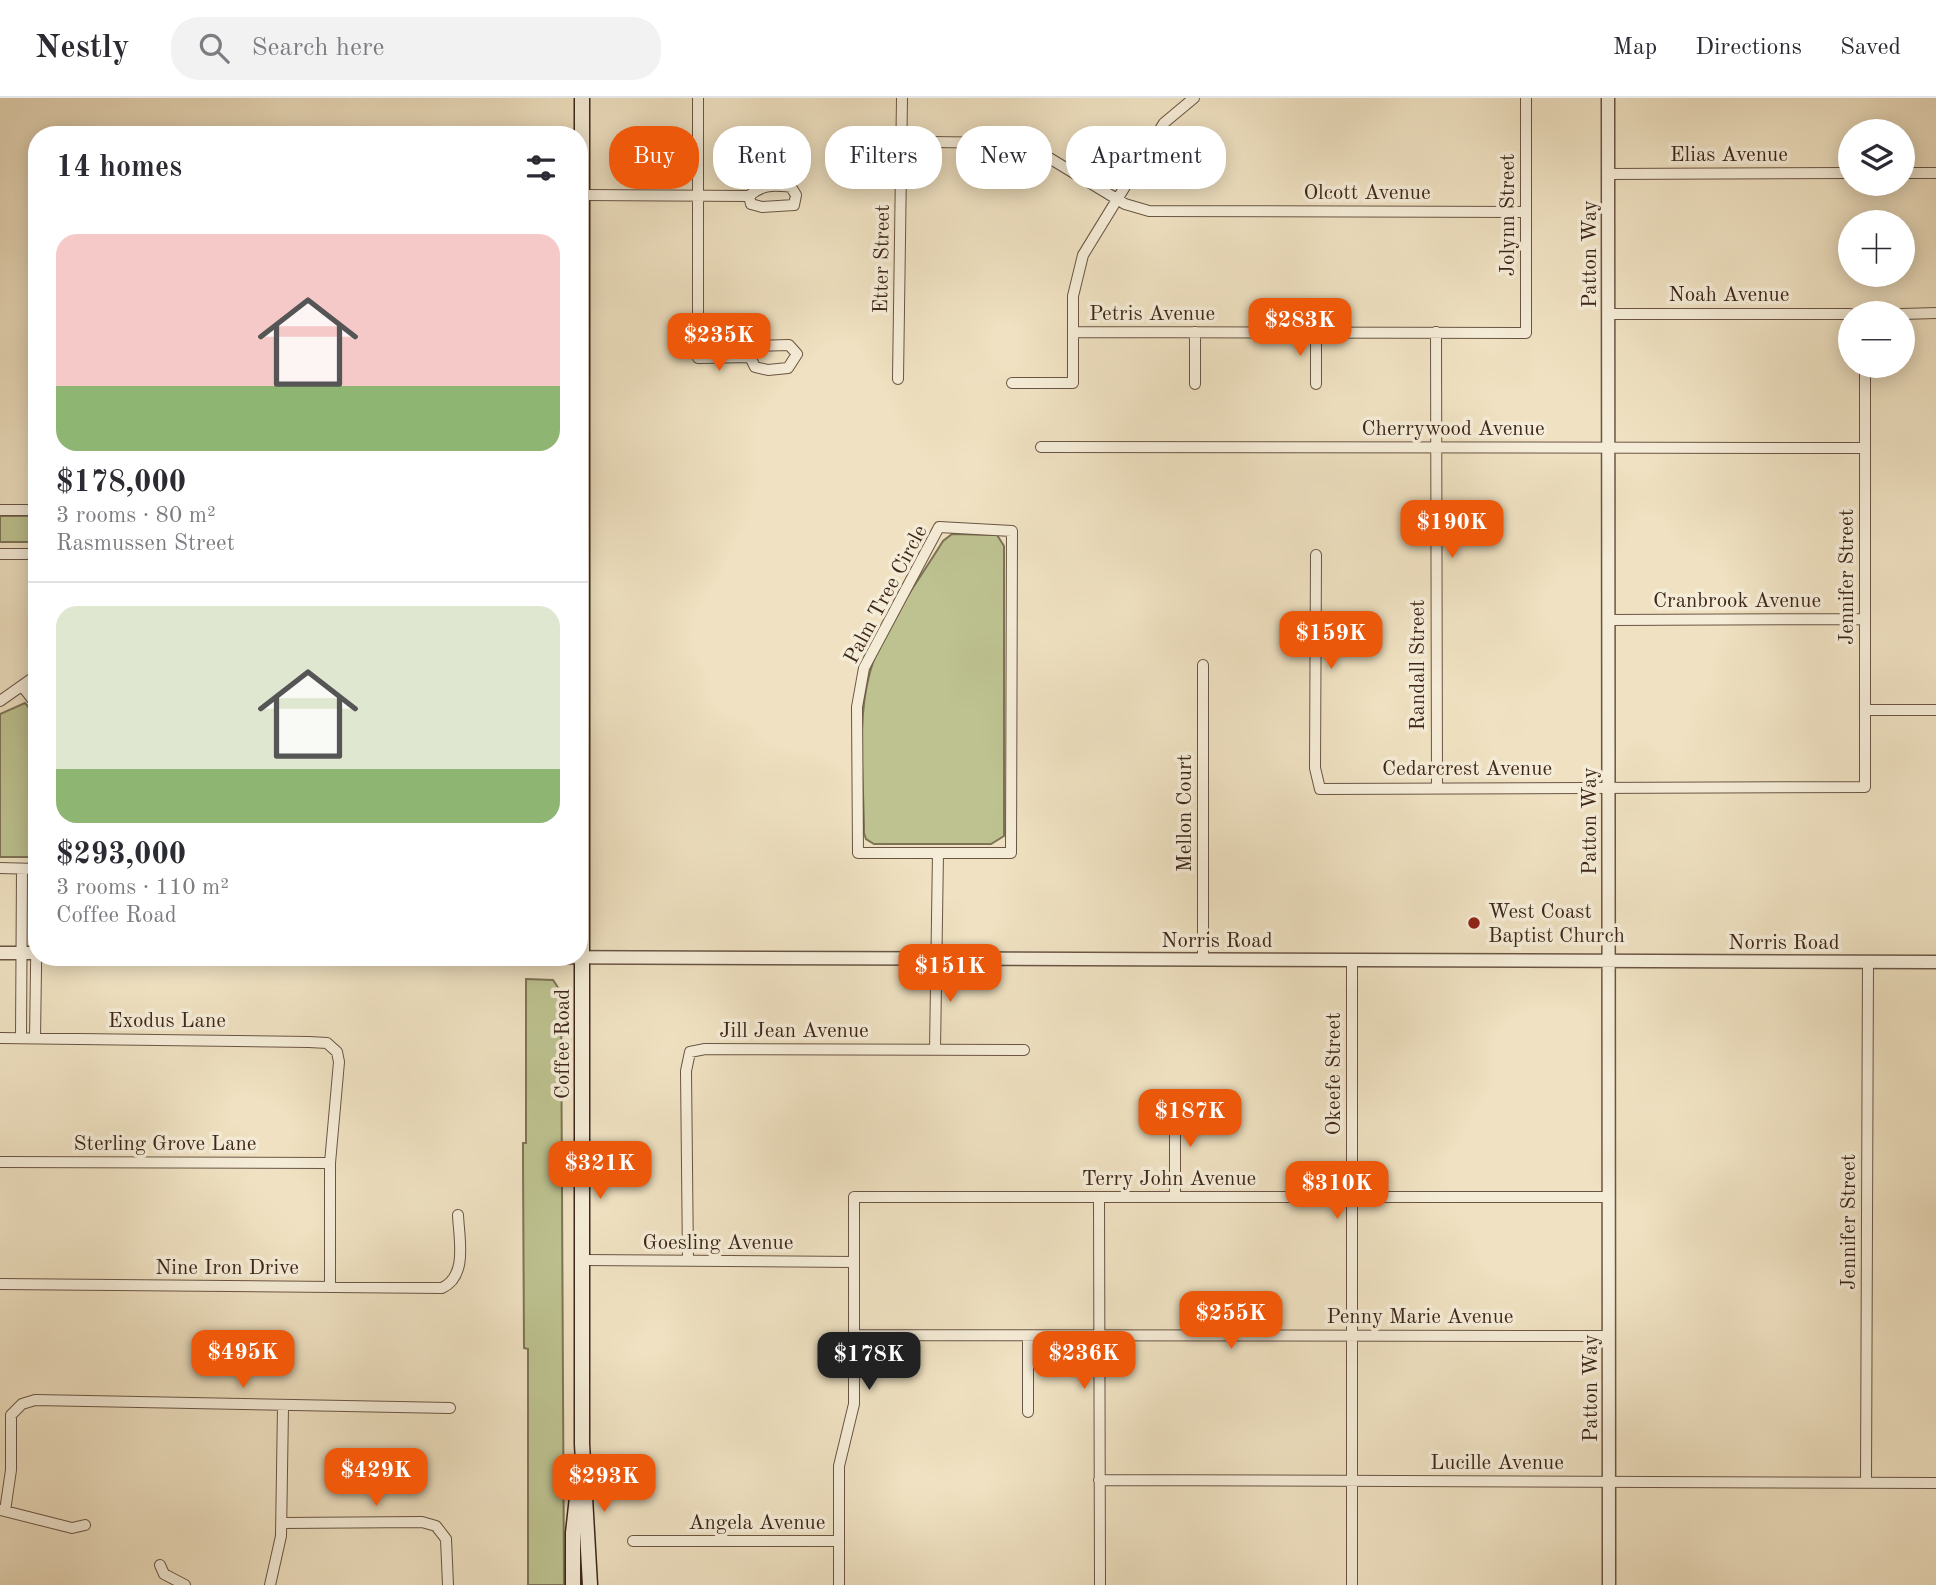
<!DOCTYPE html>
<meta charset="utf-8">
<style>
:root{--surface:#fff;--page:#f2f2f3;--text:#2b2b33;--muted:#7c7c81;--line:#e1e1e2;--accent:#ea580c}
body{margin:0;font-family:"Old Standard TT",serif;background:var(--page);color:var(--text);height:100vh;display:flex;flex-direction:column;font-size:26px;white-space:nowrap}
*{box-sizing:border-box;margin:0}
p{font-size:23px;color:var(--muted)}
.icon{flex:none;width:38px;height:38px;fill:none;stroke:currentColor;stroke-width:2;stroke-linecap:round;stroke-linejoin:round}
.map{position:relative;flex:1;overflow:hidden}
.details{position:absolute;left:28px;top:28px;width:560px;height:840px;display:flex;flex-direction:column;background:var(--surface);border-radius:28px;box-shadow:0 4px 18px #0003}
.details>*{flex:none}
.guide{position:absolute;left:609px;top:28px;width:665px;height:63px;display:flex;gap:14px}
.tools{position:absolute;left:1838px;top:21px;display:grid;gap:14px}
.tools a{display:grid;place-items:center;width:77px;height:77px;border-radius:50%;background:var(--surface);box-shadow:0 4px 18px #0003;font-size:35px}
.price{position:absolute;translate:-50% -60px;padding:0 16px;border-radius:14px;background:var(--accent);color:#fff;font-size:23px;line-height:46px;filter:drop-shadow(0 2px 4px #0008)}
.price::after{content:'';position:absolute;left:50%;top:42px;width:21px;height:16px;margin-left:-10px;background:inherit;clip-path:polygon(0 0,100% 0,50% 100%)}
.price.active{background:#222;color:#fff}
ul{padding:0;list-style:none}
li{display:grid;align-content:center;gap:14px;height:371px;padding:0 28px}
li+li{border-top:2px solid var(--line)}
li span{display:grid;place-items:center;height:217px;border-radius:21px;color:#555}
li>.icon{margin-inline-start:auto}
span .icon{width:126px;height:126px;fill:#fffc;stroke-width:1}
li b{font-size:30px}
h2{display:flex;justify-content:space-between;align-items:center;height:84px;padding:0 28px;font-size:30px}
.tag{padding:0 24px;border-radius:28px;background:var(--surface);box-shadow:0 4px 18px #0003;font-size:24px;line-height:63px}
.tag.active{background:var(--accent);color:#fff}
header{display:flex;align-items:center;gap:42px;box-sizing:border-box;height:98px;padding:0 35px;background:var(--surface);border-bottom:2px solid var(--line)}
header strong{font-size:33px}
nav{display:flex;gap:38px;margin-inline-start:auto;font-size:24px}
.search{width:490px;height:63px;background:var(--page);display:flex;align-items:center;gap:18px;box-sizing:border-box;padding:0 24px;border-radius:28px;color:var(--muted);font-size:26px}
.map>svg:first-child{display:block}
.green{fill:#bdc290;stroke:#7d7455;stroke-width:2}
.lines{fill:none;stroke-linecap:round;stroke-linejoin:round}
.minor-casing{stroke:#6a5544;stroke-width:12}
.tertiary-casing{stroke:#6a5544;stroke-width:15}
.secondary-casing{stroke:#3d261a;stroke-width:17}
.minor{stroke:#f5ecd7;stroke-width:10}
.tertiary{stroke:#f5ecd7;stroke-width:12}
.secondary{stroke:#f5ecd7;stroke-width:14}
.poi-dot{fill:#8f2418;stroke:#f5ecd7;stroke-width:2.5}
.labels{text-anchor:middle;stroke-width:7;stroke-linejoin:round;paint-order:stroke}
.street-label{font-size:21px;fill:#3d261a;stroke:#f5ecd7}
.poi-label{font-size:21px;fill:#3d261a;stroke:#f5ecd7;text-anchor:start}
</style>
<header>
<strong>Nestly</strong>
<div class="search"><svg class="icon" aria-label="search" viewBox="0 0 24 24"><circle cx="10" cy="10" r="6"/><path d="M15 15l6 6"/></svg>Search here</div>
<nav><a>Map</a><a>Directions</a><a>Saved</a></nav>
</header>
<div class="map">
<svg width="1936" height="1487" viewBox="0 0 1936 1487">
<rect width="100%" height="100%" fill="#efe1c1"/>
<filter id="stains"><feTurbulence type="fractalNoise" baseFrequency=".00286" numOctaves="4"/><feColorMatrix values="0 0 0 0 .2 0 0 0 0 .09 0 0 0 0 .02 0 0 0 .5 -.17"/></filter>
<radialGradient id="worn" r=".72"><stop offset=".6" stop-color="#630" stop-opacity="0"/><stop offset="1" stop-color="#630" stop-opacity=".3"/></radialGradient>
<path class="green" d="M0,418h37v26h-37z
M952,436l45,1 7,11v290l-13,8h-117l-8,-5 -2,-6c0,-52 -8,-110 6,-161 11,-43 50,-93 73,-131z
M25,605l12,14v140h-37v-143z
M526,881l27,1 8,12 3,593h-36v-236l-4,-1 -1,-185v-20h3z"/>
<g class="lines">
<g class="minor-casing">
<path id="minor" d="M698,0v260l52,-1 4,-11 35,-1 8,9 -9,14 -20,2 -13,-3 -5,-10
M847,43l164,2 30,10 84,51 24,7 377,1
M1902,75h34
M1608,76l242,-1
M583,97l166,1c14,-12 24,-11 42,-9l5,8 -2,10 -32,2 -11,-3 -2,-8
M1608,216h242
M1902,216l34,-1
M1073,234l453,1v-235
M1436,234l1,455
M898,281l4,-281
M1012,285h61v-87l10,-41 81,-132 30,-25
M1195,286v-52
M1316,286v-52
M1041,349l824,1
M0,412h37
M939,429l73,4 -1,322h-153l-1,-146 7,-39z
M0,456h37
M1316,457l-1,213 5,21 545,-2v-421
M1609,522l256,-1
M1203,567v295
M22,588l15,19
M0,603l37,-26
M1865,612h71
M0,770l37,1
M1352,862v625
M0,940l309,4 18,1 10,9 2,10 -9,101v124
M21,940l1,-169
M35,940l2,-137
M935,952l3,-197
M1175,1002v97
M0,1064l330,1
M1099,1099l1,388
M582,1162l272,2
M688,1163l-2,-190 4,-19 15,-3 319,1
M0,1186l442,4c26,-12 17,-49 16,-73
M854,1237l755,1
M1028,1314v-76
M1099,1382l837,3
M1866,1384l2,-521
M1,1412l71,18 13,-3
M5,1413l6,-41v-55l11,-11 13,-4 415,8
M282,1425l140,-1 14,4 10,13 2,46
M633,1443h206
M160,1467l4,9 21,11
M270,1487l11,-49 2,-129
M839,1487v-119l15,-62v-207h755"/>
</g>
<g class="tertiary-casing">
<path id="tertiary" d="M1608,0l1,1487
M0,855h37
M497,859l1439,5"/>
</g>
<g class="secondary-casing">
<path id="secondary" d="M582,0v1346l8,141
M573,1487v-52l5,-45"/>
</g>
<use href="#minor" class="minor"/>
<use href="#tertiary" class="tertiary"/>
<use href="#secondary" class="secondary"/>
</g>
<circle class="poi-dot" cx="1474" cy="825" r="7"/>
<g class="labels">
<g class="street-label">
<text x="1729" y="63">Elias Avenue</text>
<text x="1367" y="101">Olcott Avenue</text>
<text transform="translate(1507 117) rotate(-90)" y="7">Jolynn Street</text>
<text transform="translate(1589 156) rotate(-90)" y="7">Patton Way</text>
<text transform="translate(881 161) rotate(-89)" y="7">Etter Street</text>
<text x="1729" y="203">Noah Avenue</text>
<text x="1152" y="222">Petris Avenue</text>
<text x="1453" y="337">Cherrywood Avenue</text>
<text transform="translate(1846 479) rotate(-90)" y="7">Jennifer Street</text>
<text transform="translate(885 496) rotate(-62)" y="7">Palm Tree Circle</text>
<text x="1737" y="509">Cranbrook Avenue</text>
<text transform="translate(1417 567) rotate(-90)" y="7">Randall Street</text>
<text x="1467" y="677">Cedarcrest Avenue</text>
<text transform="translate(1184 715) rotate(-90)" y="7">Mellon Court</text>
<text transform="translate(1589 723) rotate(-90)" y="7">Patton Way</text>
<text x="1217" y="849">Norris Road</text>
<text x="1784" y="851">Norris Road</text>
<text x="167" y="929">Exodus Lane</text>
<text x="794" y="939">Jill Jean Avenue</text>
<text transform="translate(562 946) rotate(-90)" y="7">Coffee Road</text>
<text transform="translate(1333 976) rotate(-90)" y="7">Okeefe Street</text>
<text x="165" y="1052">Sterling Grove Lane</text>
<text x="1169" y="1087">Terry John Avenue</text>
<text transform="translate(1848 1124) rotate(-90)" y="7">Jennifer Street</text>
<text x="718" y="1151">Goesling Avenue</text>
<text x="227" y="1176">Nine Iron Drive</text>
<text x="1420" y="1225">Penny Marie Avenue</text>
<text transform="translate(1590 1290) rotate(-90)" y="7">Patton Way</text>
<text x="1497" y="1371">Lucille Avenue</text>
<text x="757" y="1431">Angela Avenue</text>
</g>
<g class="poi-label">
<text x="1488" y="820">West Coast<tspan x="1488" dy="24">Baptist Church</tspan></text>
</g>
</g>
<rect width="100%" height="100%" filter="url(#stains)"/>
<rect width="100%" height="100%" fill="url(#worn)"/>
</svg>
<div class="tools">
<a><svg class="icon" aria-label="layers" viewBox="0 0 24 24"><path d="M12 4l9 5-9 5-9-5zM3 14l9 5 9-5"/></svg></a>
<a>+</a>
<a>−</a>
</div>
<b class="price" style="left:1300px;top:260px">$283K</b>
<b class="price" style="left:719px;top:275px">$235K</b>
<b class="price" style="left:1452px;top:462px">$190K</b>
<b class="price" style="left:1331px;top:573px">$159K</b>
<b class="price" style="left:950px;top:906px">$151K</b>
<b class="price" style="left:1190px;top:1051px">$187K</b>
<b class="price" style="left:600px;top:1103px">$321K</b>
<b class="price" style="left:1337px;top:1123px">$310K</b>
<b class="price" style="left:1231px;top:1253px">$255K</b>
<b class="price" style="left:243px;top:1292px">$495K</b>
<b class="price" style="left:1084px;top:1293px">$236K</b>
<b class="price active" style="left:869px;top:1294px">$178K</b>
<b class="price" style="left:376px;top:1410px">$429K</b>
<b class="price" style="left:604px;top:1416px">$293K</b>
<div class="guide">
<a class="tag active">Buy</a>
<a class="tag">Rent</a>
<a class="tag">Filters</a>
<a class="tag">New</a>
<a class="tag">Apartment</a>
</div>
<section class="details">
<h2>14 homes<svg class="icon" aria-label="filters" viewBox="0 0 24 24"><path d="M4 7h16M4 17h16"/><circle cx="9" cy="7" r="2"/><circle cx="15" cy="17" r="2"/></svg></h2>
<ul>
<li><span style="background:linear-gradient(#f6c9c9 70%,#8fb573 0)"><svg class="icon" aria-label="home" viewBox="0 0 24 24"><path d="M3 11l9-7 9 7M6 9v11h12V9"/></svg></span><div><b>$178,000</b><p>3 rooms · 80 m²</p><p>Rasmussen Street</p></div></li>
<li><span style="background:linear-gradient(#dfe7d0 75%,#8fb573 0)"><svg class="icon" aria-label="home" viewBox="0 0 24 24"><path d="M3 11l9-7 9 7M6 9v11h12V9"/></svg></span><div><b>$293,000</b><p>3 rooms · 110 m²</p><p>Coffee Road</p></div></li>
</ul>
</section>
</div>
